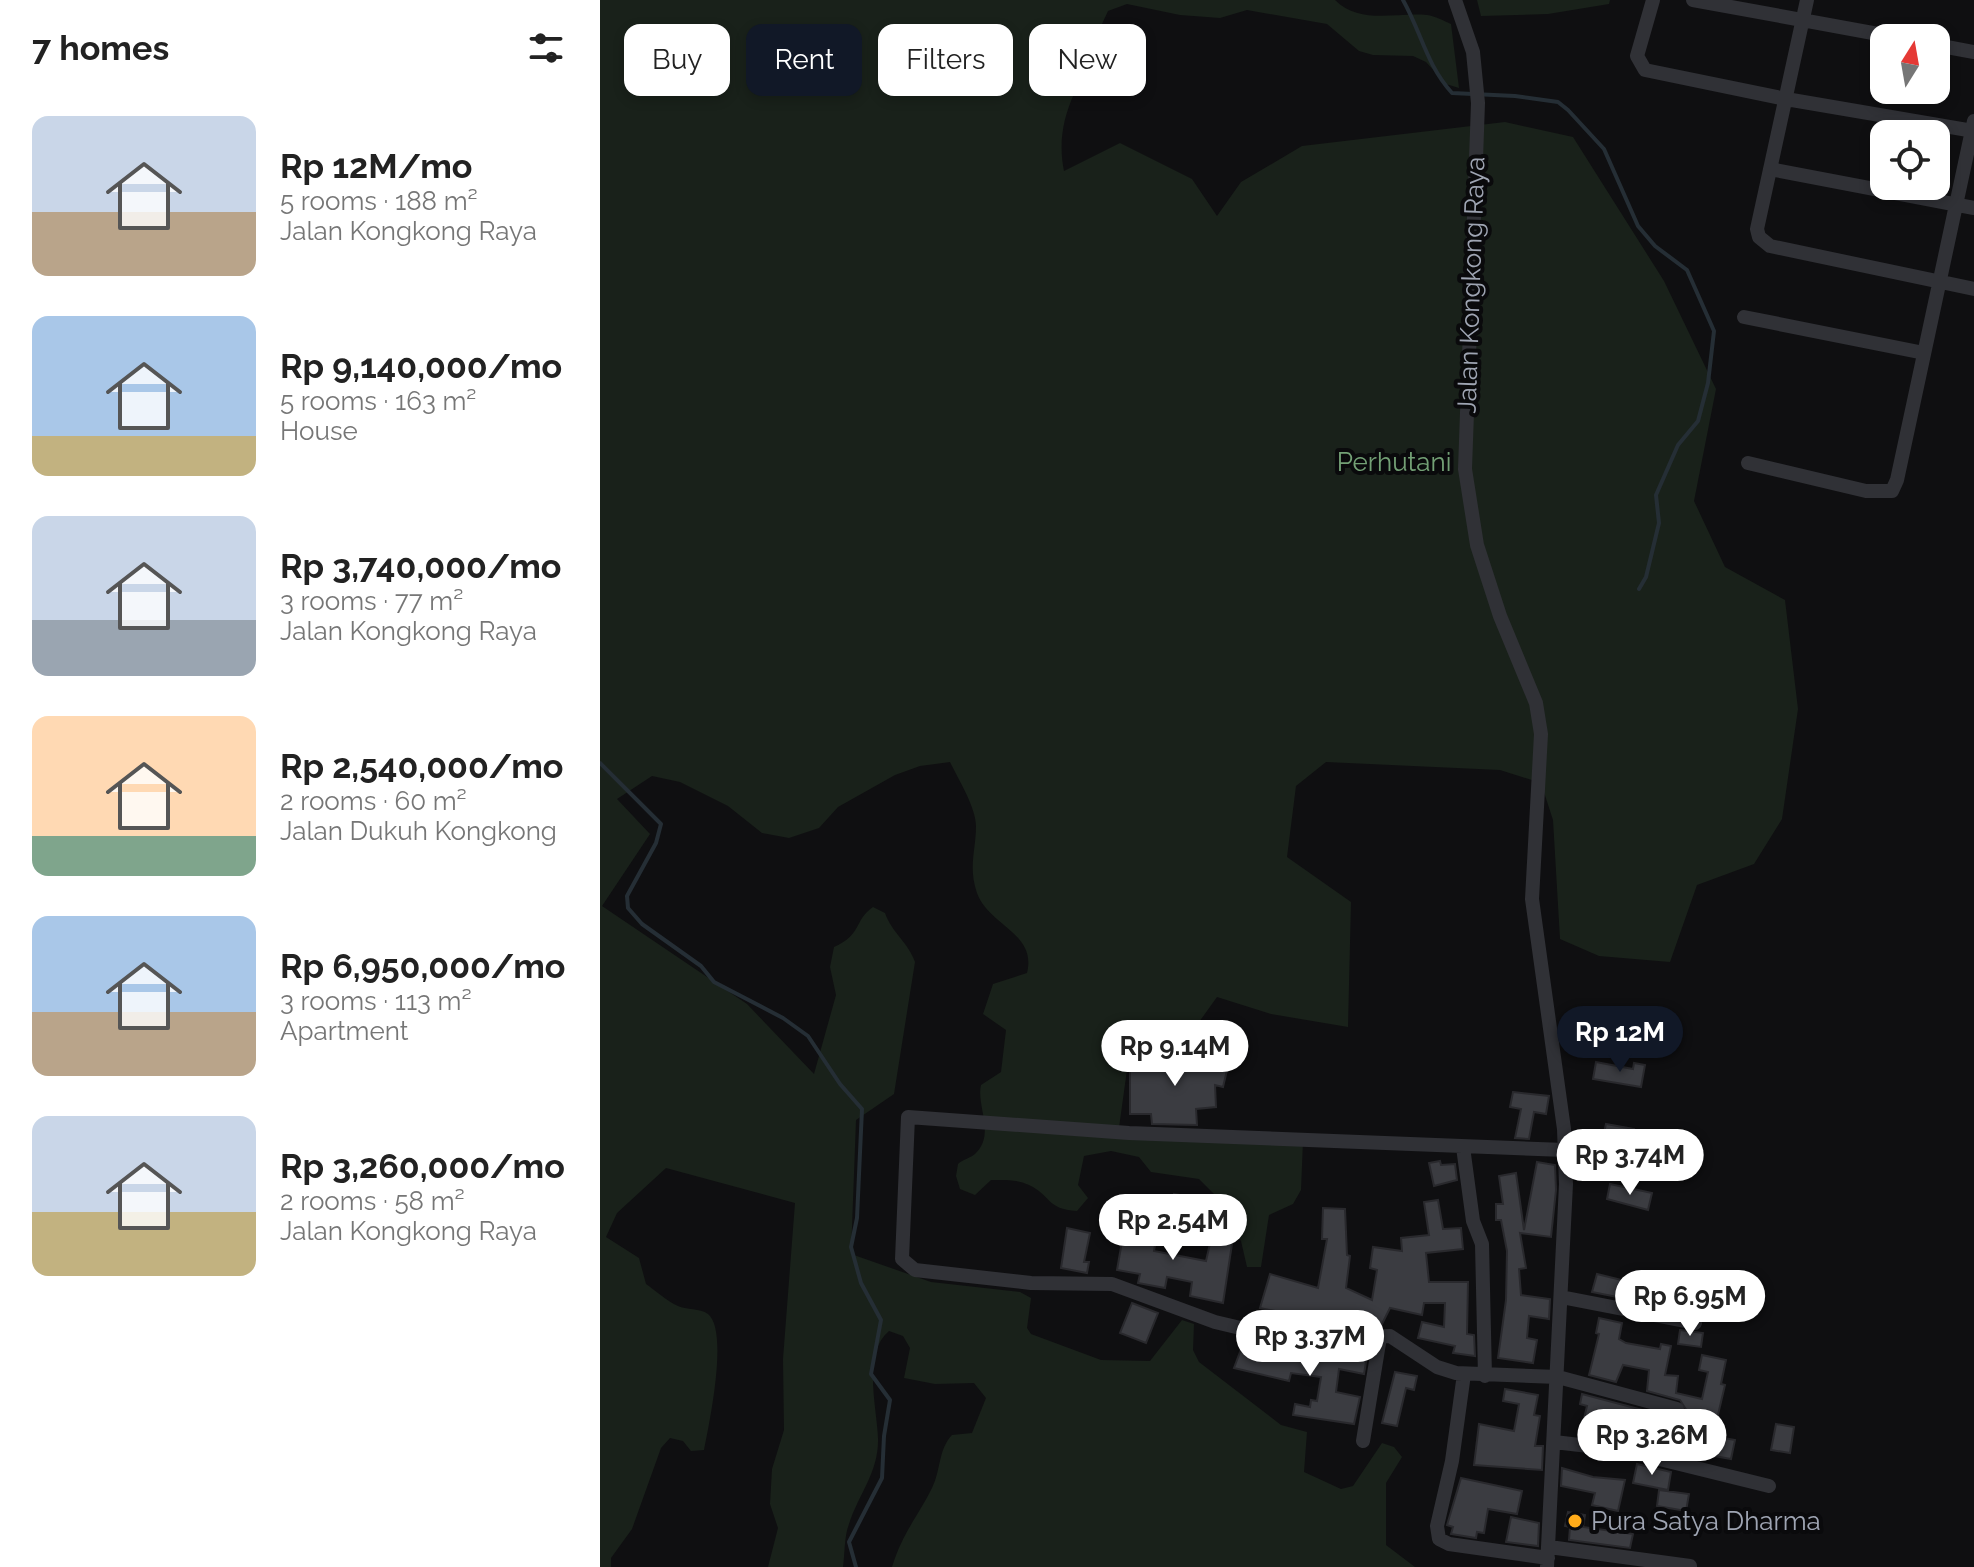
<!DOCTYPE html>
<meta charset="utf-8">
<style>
:root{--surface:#fff;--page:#f2f2f2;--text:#222;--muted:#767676;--accent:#111827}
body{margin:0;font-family:Raleway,sans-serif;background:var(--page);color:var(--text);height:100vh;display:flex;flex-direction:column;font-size:30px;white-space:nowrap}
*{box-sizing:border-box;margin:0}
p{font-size:26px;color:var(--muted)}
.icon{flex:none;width:44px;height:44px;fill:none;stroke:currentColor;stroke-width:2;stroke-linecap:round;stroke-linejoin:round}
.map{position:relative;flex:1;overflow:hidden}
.panel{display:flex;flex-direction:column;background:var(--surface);width:600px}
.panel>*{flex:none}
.top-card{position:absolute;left:24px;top:24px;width:760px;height:72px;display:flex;gap:16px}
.needle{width:52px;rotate:11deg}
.tools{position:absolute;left:1270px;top:24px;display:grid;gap:16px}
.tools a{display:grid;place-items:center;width:80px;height:80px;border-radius:16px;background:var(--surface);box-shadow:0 4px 12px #0003;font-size:40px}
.price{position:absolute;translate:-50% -68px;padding:0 18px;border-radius:28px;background:#fff;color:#222;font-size:26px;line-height:52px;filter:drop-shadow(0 2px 4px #0008)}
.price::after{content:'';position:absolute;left:50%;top:48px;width:24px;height:18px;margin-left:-12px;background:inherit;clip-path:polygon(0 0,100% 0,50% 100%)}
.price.selected{background:var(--accent);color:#fff}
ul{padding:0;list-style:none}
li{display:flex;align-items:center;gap:24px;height:200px;padding:0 32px}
li span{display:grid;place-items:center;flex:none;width:224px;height:160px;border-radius:16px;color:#555}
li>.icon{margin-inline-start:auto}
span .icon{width:96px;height:96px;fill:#fffc;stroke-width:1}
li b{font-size:34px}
h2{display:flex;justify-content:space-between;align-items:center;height:96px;padding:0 32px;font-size:34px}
.pill{padding:0 28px;border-radius:16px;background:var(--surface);box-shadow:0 4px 12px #0003;font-size:28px;line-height:72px}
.pill.selected{background:var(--accent);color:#fff}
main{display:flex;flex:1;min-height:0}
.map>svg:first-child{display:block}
.green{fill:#19211a}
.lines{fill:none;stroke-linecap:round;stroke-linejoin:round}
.stream{stroke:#252e35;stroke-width:4}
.building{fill:#3b3c41;stroke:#29292d;stroke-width:2}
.minor{stroke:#303136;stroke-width:14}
.poi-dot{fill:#ffab19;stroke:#0a0a0c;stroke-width:3}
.labels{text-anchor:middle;stroke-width:8;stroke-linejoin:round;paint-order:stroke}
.street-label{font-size:26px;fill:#9fa5b3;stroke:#0a0a0c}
.park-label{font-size:26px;fill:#73a075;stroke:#0a0a0c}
.poi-label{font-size:26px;fill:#9fa5b3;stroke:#0a0a0c;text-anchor:start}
</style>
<main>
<section class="panel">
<h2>7 homes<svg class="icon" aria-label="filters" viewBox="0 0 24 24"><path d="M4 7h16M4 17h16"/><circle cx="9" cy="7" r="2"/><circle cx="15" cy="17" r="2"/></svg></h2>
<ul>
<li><span style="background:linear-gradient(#c9d6e8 60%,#b9a48a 0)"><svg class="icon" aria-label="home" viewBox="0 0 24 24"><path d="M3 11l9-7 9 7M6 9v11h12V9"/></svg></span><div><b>Rp 12M/mo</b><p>5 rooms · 188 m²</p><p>Jalan Kongkong Raya</p></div></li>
<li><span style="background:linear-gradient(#a9c7e8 75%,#c2b280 0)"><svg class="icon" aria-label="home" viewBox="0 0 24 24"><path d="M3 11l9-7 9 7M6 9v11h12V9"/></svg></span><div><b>Rp 9,140,000/mo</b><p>5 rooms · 163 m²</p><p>House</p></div></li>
<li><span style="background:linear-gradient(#c9d6e8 65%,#9aa5b1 0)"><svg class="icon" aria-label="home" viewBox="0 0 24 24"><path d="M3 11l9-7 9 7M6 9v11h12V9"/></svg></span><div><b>Rp 3,740,000/mo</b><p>3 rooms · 77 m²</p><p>Jalan Kongkong Raya</p></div></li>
<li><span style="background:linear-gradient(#ffd9b3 75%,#7fa58c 0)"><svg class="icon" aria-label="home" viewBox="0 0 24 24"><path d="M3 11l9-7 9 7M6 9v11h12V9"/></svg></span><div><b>Rp 2,540,000/mo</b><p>2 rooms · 60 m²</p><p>Jalan Dukuh Kongkong</p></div></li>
<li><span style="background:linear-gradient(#a9c7e8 60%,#b9a48a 0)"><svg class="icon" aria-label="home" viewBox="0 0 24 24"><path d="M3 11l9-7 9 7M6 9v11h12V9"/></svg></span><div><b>Rp 6,950,000/mo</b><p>3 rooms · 113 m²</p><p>Apartment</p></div></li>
<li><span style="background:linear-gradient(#c9d6e8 60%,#c2b280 0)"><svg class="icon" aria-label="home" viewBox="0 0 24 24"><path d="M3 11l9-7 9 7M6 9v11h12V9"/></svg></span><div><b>Rp 3,260,000/mo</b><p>2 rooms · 58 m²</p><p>Jalan Kongkong Raya</p></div></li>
</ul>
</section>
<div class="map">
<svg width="1374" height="1567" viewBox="0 0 1374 1567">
<rect width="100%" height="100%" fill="#0f0f11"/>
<path class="green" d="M0,0h735c25,25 61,12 92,15 8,1 17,6 24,9l8,64 -13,-4 -20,-22 -13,-6 -40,-1 -14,-4 -32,-27 -80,-14 -27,8 -40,-3 -53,-11 -19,7 -6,13 3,26 -3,-6c-25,40 -48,78 -38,127l56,-28 72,36 25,37 24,-34 61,-36 203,-24 68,15 91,144 52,108 -22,112 31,66 60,33 13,109 -16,110 -28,45 -57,21 -27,77 -71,-6 -39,-17 -7,-119 -12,-37 -41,-13 -174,-8 -30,24 -9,71 64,45 -3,125 -77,-13 -54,-17 -28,39 -53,1 -6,11 -12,87 185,6 -2,49 -8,14 -24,11 -8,52h-14l-6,-26 -16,-20 -4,-20 -22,-22 -48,-7 -12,-15 -28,-6 -27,5 -6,29 10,13 -11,13c-31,-2 -25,-15 -48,-26 -12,-6 -25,-5 -38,-5l-16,15 -15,-6 -4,-13 2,-12c5,-5 13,-6 17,-10 21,-19 1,-49 6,-69l20,-13 5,-42 -23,-16 10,-30 34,-11c10,-40 -38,-47 -50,-80 -9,-26 -1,-43 -1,-67 0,-19 -18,-47 -26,-64l-30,4 -25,9 -57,32 -19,21 -30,10 -27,-5 -34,-27 -48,-24 -28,-6 -35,23 33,35 -48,72 145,98 67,70 22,-79 -6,-28 4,-20c28,-12 20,-27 39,-40l12,6c7,20 23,29 30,49l-21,132 -38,26 -5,134 80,28 89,10 11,6 -4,30 4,6 70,26 49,1 32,-41 12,4 -1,26 6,12 82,63 26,7 -3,40 37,17 12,-3 29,-43 12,4 8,10 -16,26v62l29,22h-523c11,-35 25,-49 40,-79 9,-18 6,-38 20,-53l20,-2 14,-35 -12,-15 -39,1 -31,-6 6,-30 -7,-12 -14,-5c-27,22 -12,77 -11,107 1,34 -19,55 -29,86 -5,13 -4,29 -6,43h-75l10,-39 -8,-24 2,-35 12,-39 -1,-71 12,-156 -129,-35 -49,45 -11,24 33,21 7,26c10,7 21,17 32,22 8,4 22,2 30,8 21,17 1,111 -4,136l-13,1 -8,-10 -13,-3 -9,10 -29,81 -21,29v9h-11z
M877,0h133l-1,4 -61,10 -67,2z"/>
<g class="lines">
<path class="stream" d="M803,0c19,34 23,64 49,93l63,3 43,6 10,8 36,39 34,77 17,20 32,24 27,61 -6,52 -10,38 -20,24 -22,50 3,28 -13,54 -7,12
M0,763l61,61 -5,19 -29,53 1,12 14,16 59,42 13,16 69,36 25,18 32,48 22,25 -5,109 -6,29 10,36 20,37 -10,54 19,26 -6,36 -2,42 -33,64 7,25"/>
</g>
<path class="building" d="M558,1049l70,17 -5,21 -8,-2 1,22 -20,2 1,16 -45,-1 -1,-10h-21v-50h24z
M996,1062l37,7 1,-6 11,2 -4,22 -48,-8z
M913,1092l36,4 -3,18 -12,-2 -5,27 -14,-1 6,-29 -11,-2z
M1006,1124l28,5 -3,13 -28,-5z
M840,1161l1,4 14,-1 2,16 -23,6 -5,-23z
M937,1162l18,3 1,25 -5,47 -31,-4 6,35 -7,1 2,26 29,4 -1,20 -20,-3 -2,22 10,2 -4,23 -35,-5 8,-58 1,-49 -6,-31h-5v-16h7l-4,-28 17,-3 8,57z
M1010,1184l42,9 -4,17 -41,-11z
M574,1194l35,6 -3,17 -35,-6z
M838,1200l5,29 18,-1 2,21 -37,4 3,29h39l-1,52 7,1 1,21 -22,-3 2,-7 -37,-8 4,-16 22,5 1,-24h-21l-2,12 -32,-7 -9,18 -14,1 -17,-8 -2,8 -51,2 3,-13 -40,-8 10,-34 48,14 9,-49h-5l1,-31 22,1 2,46 3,1 -4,32 26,12 5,-30 -7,-2 3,-21 29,4 -1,-13 28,-3 -5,-33z
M528,1207l10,2 -2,14 22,5 -4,23 52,10 5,-22 21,5 -9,59 -33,-7 2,-14 -25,-5 -2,11 -27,-5 2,-9 -23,-4z
M467,1228l23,5 -6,29h5l-2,11 -26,-5z
M997,1274l94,23 -3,14 -96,-19z
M532,1303l26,10 -12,30 -26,-10z
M999,1318l23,5 -3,16 7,4 34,6 1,-5 10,2 -6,29 13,1 -2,17 26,6 6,-27 -9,-2 3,-15 24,5 -5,24 4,1 -12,51 22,4 -4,19 -39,-7 7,-38 -12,-3 -7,-11 -33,-9 2,-21 -26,-5 -7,17 -27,-7 10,-41 -3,-1z
M1080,1330l23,3 -2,14 -23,-3z
M643,1344l29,11 1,-5 30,7 1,-9h11v3l37,6 1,-4 14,3 -3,18 -25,-5 -3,23 24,5 -6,27 -61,-9 2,-11 15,3 1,-7 6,1 4,-24 -30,-4 -2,8 -55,-13z
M795,1372l22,4 -3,14 -8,-2 -9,38 -15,-3z
M905,1389l33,6 -4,20 6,1 -5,30h8l-1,24 -68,-5 5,-41 35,7 5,-27 -16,-3z
M982,1394l87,23 -6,33 -61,-15h-22l7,-29 -7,-2z
M1176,1424l18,3 -4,26 -19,-3z
M1037,1464l34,8 -3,18 -35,-7z
M962,1468l31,9 32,3 -7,31 -26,-6 3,-12 -34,-7z
M861,1478l61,13 -5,23 -29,-5 -4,24 -7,-1 -1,6 -25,-4 2,-7 -6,-2z
M1059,1490l30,4 -3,17 -29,-5z
M968,1512l17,3 -2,12 50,7 -3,14 -61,-8 1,-13 -5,-1z
M911,1517l28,6 -1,23 -32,-4z"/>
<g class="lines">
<path class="minor" d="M855,0l18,52 5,51 -13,366 12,76 23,71 36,87 5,31 -9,165 32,230 2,55 -19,383
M1053,0l-16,56 8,14 141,29 188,32
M1093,0l207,38
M1207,0l-50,229 2,8 11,9 204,43
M1336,45l38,7
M1170,169l204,39
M1144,317l180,36
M1148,463l118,28h26l5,-11 77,-359
M863,1147l10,74 9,23 3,132
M965,1150l-436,-17 -221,-16 -6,142 13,11 116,13 81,1 103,38 72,17 103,-3 47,31 19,6 102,4 119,32
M961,1297l134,26
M864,1374l-12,87 -15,65 2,13 10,5 99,14
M763,1441l17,-104
M954,1442l69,8 146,36
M949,1547l141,19"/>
</g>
<circle class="poi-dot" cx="975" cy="1521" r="8"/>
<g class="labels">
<g class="street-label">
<text transform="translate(871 285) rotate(-88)" y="9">Jalan Kongkong Raya</text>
</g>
<g class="park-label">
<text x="794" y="471">Perhutani</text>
</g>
<g class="poi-label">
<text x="991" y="1530">Pura Satya Dharma</text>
</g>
</g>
</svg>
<div class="tools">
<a><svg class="needle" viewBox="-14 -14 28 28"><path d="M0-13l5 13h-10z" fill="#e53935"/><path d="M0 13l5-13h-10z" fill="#767676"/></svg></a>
<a><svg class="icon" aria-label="locate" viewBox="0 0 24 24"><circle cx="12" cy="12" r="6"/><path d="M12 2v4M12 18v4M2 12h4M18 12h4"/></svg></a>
</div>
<b class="price selected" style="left:1020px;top:1074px">Rp 12M</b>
<b class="price" style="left:575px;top:1088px">Rp 9.14M</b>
<b class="price" style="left:1030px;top:1197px">Rp 3.74M</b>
<b class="price" style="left:573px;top:1262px">Rp 2.54M</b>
<b class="price" style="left:1090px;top:1338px">Rp 6.95M</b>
<b class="price" style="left:710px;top:1378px">Rp 3.37M</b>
<b class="price" style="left:1052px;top:1477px">Rp 3.26M</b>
<div class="top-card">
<a class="pill">Buy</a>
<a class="pill selected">Rent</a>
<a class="pill">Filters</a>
<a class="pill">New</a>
</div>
</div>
</main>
